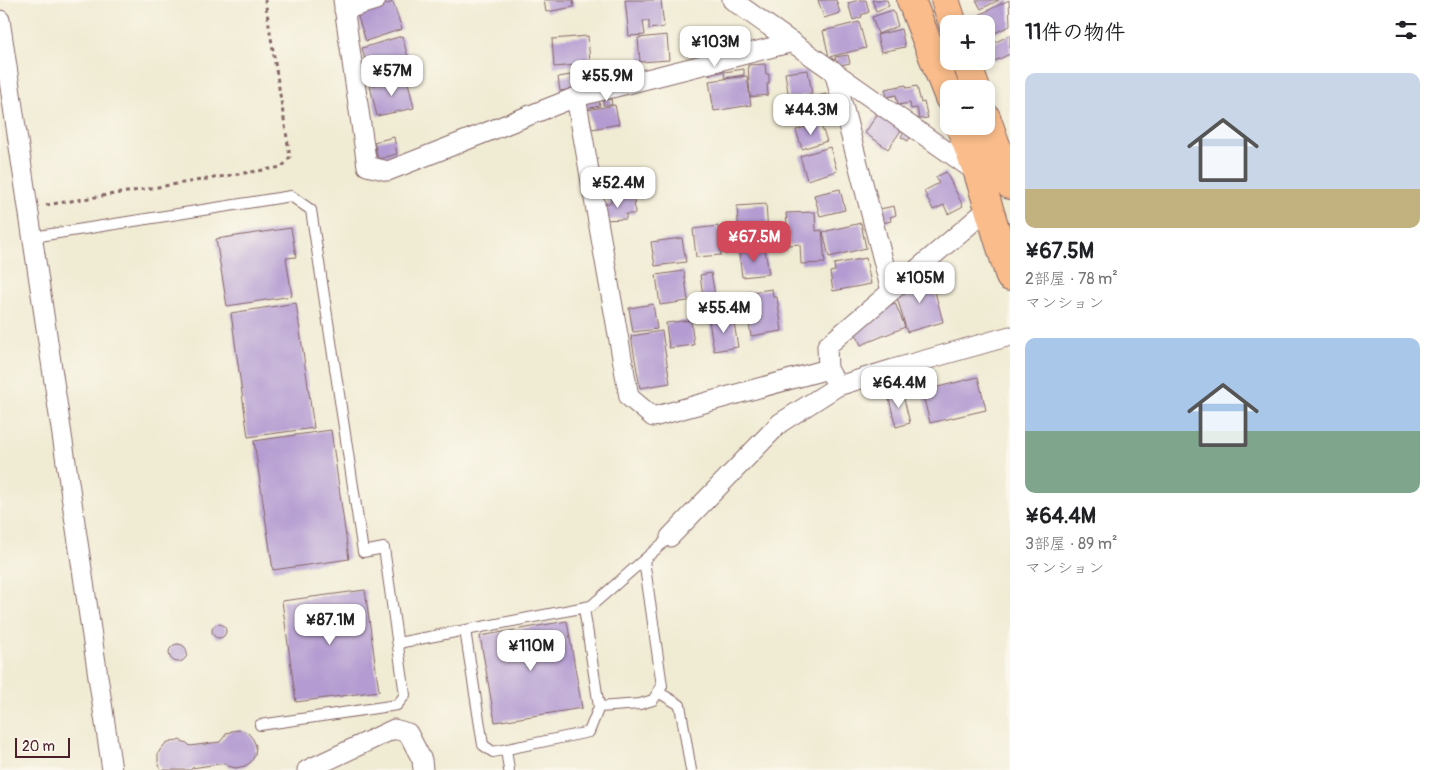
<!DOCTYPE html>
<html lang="ja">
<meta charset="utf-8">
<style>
:root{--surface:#fff;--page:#f6f6f6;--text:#202124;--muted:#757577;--accent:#d1495b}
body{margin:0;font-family:Pangolin,"Klee One",sans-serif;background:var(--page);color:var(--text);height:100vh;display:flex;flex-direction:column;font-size:19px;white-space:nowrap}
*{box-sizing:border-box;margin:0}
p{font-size:16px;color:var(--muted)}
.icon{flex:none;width:28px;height:28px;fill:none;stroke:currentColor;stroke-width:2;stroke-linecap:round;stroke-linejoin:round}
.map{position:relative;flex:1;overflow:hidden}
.panel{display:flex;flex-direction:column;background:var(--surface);width:425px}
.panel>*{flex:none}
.controls{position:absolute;left:940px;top:15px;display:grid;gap:10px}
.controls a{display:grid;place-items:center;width:55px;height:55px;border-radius:10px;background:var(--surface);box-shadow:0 2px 8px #0003;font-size:25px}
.scale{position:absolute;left:15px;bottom:12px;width:55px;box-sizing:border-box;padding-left:5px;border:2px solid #4a1f2b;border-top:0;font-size:14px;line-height:18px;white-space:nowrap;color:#4a1f2b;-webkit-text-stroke:4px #fbf7ec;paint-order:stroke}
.price{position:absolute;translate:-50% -42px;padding:0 11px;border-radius:10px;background:#fff;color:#222;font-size:16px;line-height:32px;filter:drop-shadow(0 1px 2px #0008)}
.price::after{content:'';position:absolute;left:50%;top:30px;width:15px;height:11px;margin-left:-8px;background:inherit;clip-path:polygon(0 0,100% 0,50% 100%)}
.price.active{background:var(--accent);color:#fff}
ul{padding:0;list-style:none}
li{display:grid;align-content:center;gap:10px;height:265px;padding:0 15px}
li span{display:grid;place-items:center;height:155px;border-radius:10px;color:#555}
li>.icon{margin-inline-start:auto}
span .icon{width:90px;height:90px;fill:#fffc;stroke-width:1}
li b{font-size:21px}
h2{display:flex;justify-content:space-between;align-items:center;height:60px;padding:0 15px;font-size:21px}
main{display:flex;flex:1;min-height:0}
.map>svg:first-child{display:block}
.building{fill:#b49bd1}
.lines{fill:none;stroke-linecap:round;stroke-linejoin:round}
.service-casing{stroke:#846666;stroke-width:12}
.minor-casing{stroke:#846666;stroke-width:21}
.trunk-casing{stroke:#846666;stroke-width:30}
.path{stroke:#846666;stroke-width:3;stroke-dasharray:4 4;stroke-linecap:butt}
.service{stroke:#fff;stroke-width:10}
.minor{stroke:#fff;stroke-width:19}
.trunk{stroke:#f9bc8a;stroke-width:28}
</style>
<main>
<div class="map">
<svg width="1010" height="770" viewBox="0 0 1010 770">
<rect width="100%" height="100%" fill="#fbf7ec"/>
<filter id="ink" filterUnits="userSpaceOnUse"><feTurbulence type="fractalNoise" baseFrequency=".02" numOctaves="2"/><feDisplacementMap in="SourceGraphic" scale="10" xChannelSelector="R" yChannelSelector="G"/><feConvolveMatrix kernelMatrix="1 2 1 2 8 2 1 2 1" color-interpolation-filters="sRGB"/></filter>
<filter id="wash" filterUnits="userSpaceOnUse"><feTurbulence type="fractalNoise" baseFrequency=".0096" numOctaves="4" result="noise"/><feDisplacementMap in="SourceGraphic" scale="20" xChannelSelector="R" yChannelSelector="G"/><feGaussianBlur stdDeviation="1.12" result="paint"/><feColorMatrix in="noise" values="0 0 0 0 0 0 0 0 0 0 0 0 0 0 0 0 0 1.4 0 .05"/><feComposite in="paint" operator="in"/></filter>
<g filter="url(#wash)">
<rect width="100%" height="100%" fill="#f0ebd3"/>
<g id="blocks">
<path class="building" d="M544,0h29l1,7 -28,5z
M625,0h36l3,27 -15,2v-8h-6l2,14 -16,1z
M818,0h18l4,13 -16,5z
M859,0h7l3,12 -8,3 1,2 -9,3 -5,-17z
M872,0h15l2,6 -13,5z
M976,0h23l-18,9z
M1009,0l1,26 -24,11v-13h-5l-4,-8z
M393,2l9,27 -36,12 -9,-27z
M893,10l5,16 -20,8 -6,-17z
M971,18l3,6h-14z
M859,22l7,26 -37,9 -6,-26z
M901,29l4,18 -24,5 -4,-17z
M667,35l2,25 -29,2 -2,-24z
M1010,35v19l-15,7 -7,-15z
M402,36l8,28 -41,12 -7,-28z
M588,36l2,28 -36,3 -2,-28z
M848,55l2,8 -13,3 -2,-9z
M721,61l3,10 -15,4 -3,-10z
M765,64l1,10h3v10h-2l1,11 -18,2 -2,-32z
M744,69v6l-19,3 -1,-6z
M808,70l4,24 -23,4 -4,-25z
M571,75l2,14 -13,2 -2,-14z
M747,76l4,29 -37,6 -5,-30z
M407,78l7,30 -37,8 -7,-30z
M906,85l1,3 10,-2 4,17 3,-1 4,16 -9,1 -2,-11 -6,1 -1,-6 -12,2 -2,-10 -9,2 -2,-8z
M826,94l2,11 -13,3 -2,-11z
M598,97l2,9 -15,3 -2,-8z
M811,97l7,22 -23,7 -6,-22z
M603,99h8l1,6h-9z
M615,105l4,19 -27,5 -4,-19z
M878,113l24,16 -14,20 -23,-16z
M820,123l7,18 -25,8 -6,-19z
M906,128l7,4 -5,9 -7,-4z
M394,137l3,17 -19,5 -4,-17z
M830,147l7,24 -30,9 -7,-24z
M946,172l17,34 -15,8 -4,-9 -11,5 -9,-19 15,-8 -3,-6z
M840,189l5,21 -25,6 -6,-21z
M634,197l1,17h-9v5l-24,1 -1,-16 10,-1v-5z
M766,204l2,30 -29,2 -2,-30z
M894,206l2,9 -6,2 1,4 -8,2 -3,-14z
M815,212l1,19 6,-1 3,33 -24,1 -1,-20 -11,1 -3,-32z
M861,223l5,25 -37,9 -6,-25z
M718,226l3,29 -25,2 -3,-28z
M291,228l5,29 -10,1 6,38 -65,10 -11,-67z
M682,238l4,24 -31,4 -4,-24z
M765,249l4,25 -27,3 -3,-25z
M866,258l5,26 -38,7 -3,-19 5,-1 -1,-7z
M929,269l14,53 -36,10 -11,-38z
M684,271l4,30 -28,4 -4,-30z
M711,273l5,27 -12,2 -4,-27z
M772,289l1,8h4l5,34 -31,5 -7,-43z
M296,303l18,125 -66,9 -17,-124z
M895,303l10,24 -44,18 -7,-16 20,-18z
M653,304l4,25 -24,3 -4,-24z
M733,317l5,30 -24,4 -5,-30z
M691,320l3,25 -25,3 -3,-25z
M662,331l8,52 -30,5 -9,-52z
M978,377l8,33 -56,13 -8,-32z
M902,391l8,32 -14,4 -8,-32z
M331,430l18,129 -76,11 -19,-129z
M365,590l14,101 -83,11 -14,-101z
M567,621l15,87 -87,14 -15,-86z
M212 631a7 7 0 1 1 14 0a7 7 0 1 1-14 0Z
M169 653a9 9 0 1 1 18 0a9 9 0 1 1-18 0Z
M240,730l8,3 5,6 3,7 -1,9 -4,7 -6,4 -9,2 -8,-2 -3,-3 -33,5 -1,2h-30l-3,-7v-9l2,-4 6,-7 5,-2 8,-1 8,3 3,3 30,-4 7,-9 5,-2z"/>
</g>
</g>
<g filter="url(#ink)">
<use href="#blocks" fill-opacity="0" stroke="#846666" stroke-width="1"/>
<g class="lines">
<g class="service-casing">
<path id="service" d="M33,237l258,-41 20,14 52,342 21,-4 21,147 -8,10 -137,20
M584,608l15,99 41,-3 13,-4 9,-14 -18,-126
M465,630l18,115 10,7 96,-20 10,-25
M398,643l193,-37 79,-69
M658,692l22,13 11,65
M506,749l3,21"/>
</g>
<g class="minor-casing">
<path id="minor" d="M343,0l24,166 21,5 188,-74 217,-55
M732,0l247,174
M344,10l32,-10
M0,20l112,750
M834,71l57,220
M576,97l53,300 24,20 175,-48 10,17
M828,369l-1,-23 162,-138
M670,537l110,-114 58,-37 55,-17 117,-33
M307,770l87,-41 14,4 14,27 1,10"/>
</g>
<g class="trunk-casing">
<path id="trunk" d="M911,0l38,98
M945,0l8,24
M966,61l10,28
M986,117l24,68
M960,126l18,47 32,104"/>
</g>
<path class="path" d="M46,205l236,-38 8,-10 -25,-157"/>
<use href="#service" class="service"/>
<use href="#minor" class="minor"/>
<use href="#trunk" class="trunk"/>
</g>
</g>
</svg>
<div class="controls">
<a>+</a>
<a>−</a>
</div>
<div class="scale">20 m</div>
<b class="price" style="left:715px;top:68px">¥103M</b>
<b class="price" style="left:392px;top:97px">¥57M</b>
<b class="price" style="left:607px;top:102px">¥55.9M</b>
<b class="price" style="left:811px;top:136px">¥44.3M</b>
<b class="price" style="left:618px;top:209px">¥52.4M</b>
<b class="price active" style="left:754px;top:263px">¥67.5M</b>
<b class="price" style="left:920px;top:304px">¥105M</b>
<b class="price" style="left:724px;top:334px">¥55.4M</b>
<b class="price" style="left:899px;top:409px">¥64.4M</b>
<b class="price" style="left:330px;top:646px">¥87.1M</b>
<b class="price" style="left:531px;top:672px">¥110M</b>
</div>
<section class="panel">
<h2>11件の物件<svg class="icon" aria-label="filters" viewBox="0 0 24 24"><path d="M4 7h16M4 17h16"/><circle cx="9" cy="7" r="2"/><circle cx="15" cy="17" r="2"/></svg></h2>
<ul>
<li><span style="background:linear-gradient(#c9d6e8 75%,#c2b280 0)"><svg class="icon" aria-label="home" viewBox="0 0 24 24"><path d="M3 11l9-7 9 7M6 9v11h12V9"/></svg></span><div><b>¥67.5M</b><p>2部屋 · 78 m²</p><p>マンション</p></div></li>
<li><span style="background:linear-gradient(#a9c7e8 60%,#7fa58c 0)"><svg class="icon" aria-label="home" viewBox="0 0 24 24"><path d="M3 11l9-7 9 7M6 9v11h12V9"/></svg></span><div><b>¥64.4M</b><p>3部屋 · 89 m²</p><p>マンション</p></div></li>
</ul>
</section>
</main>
